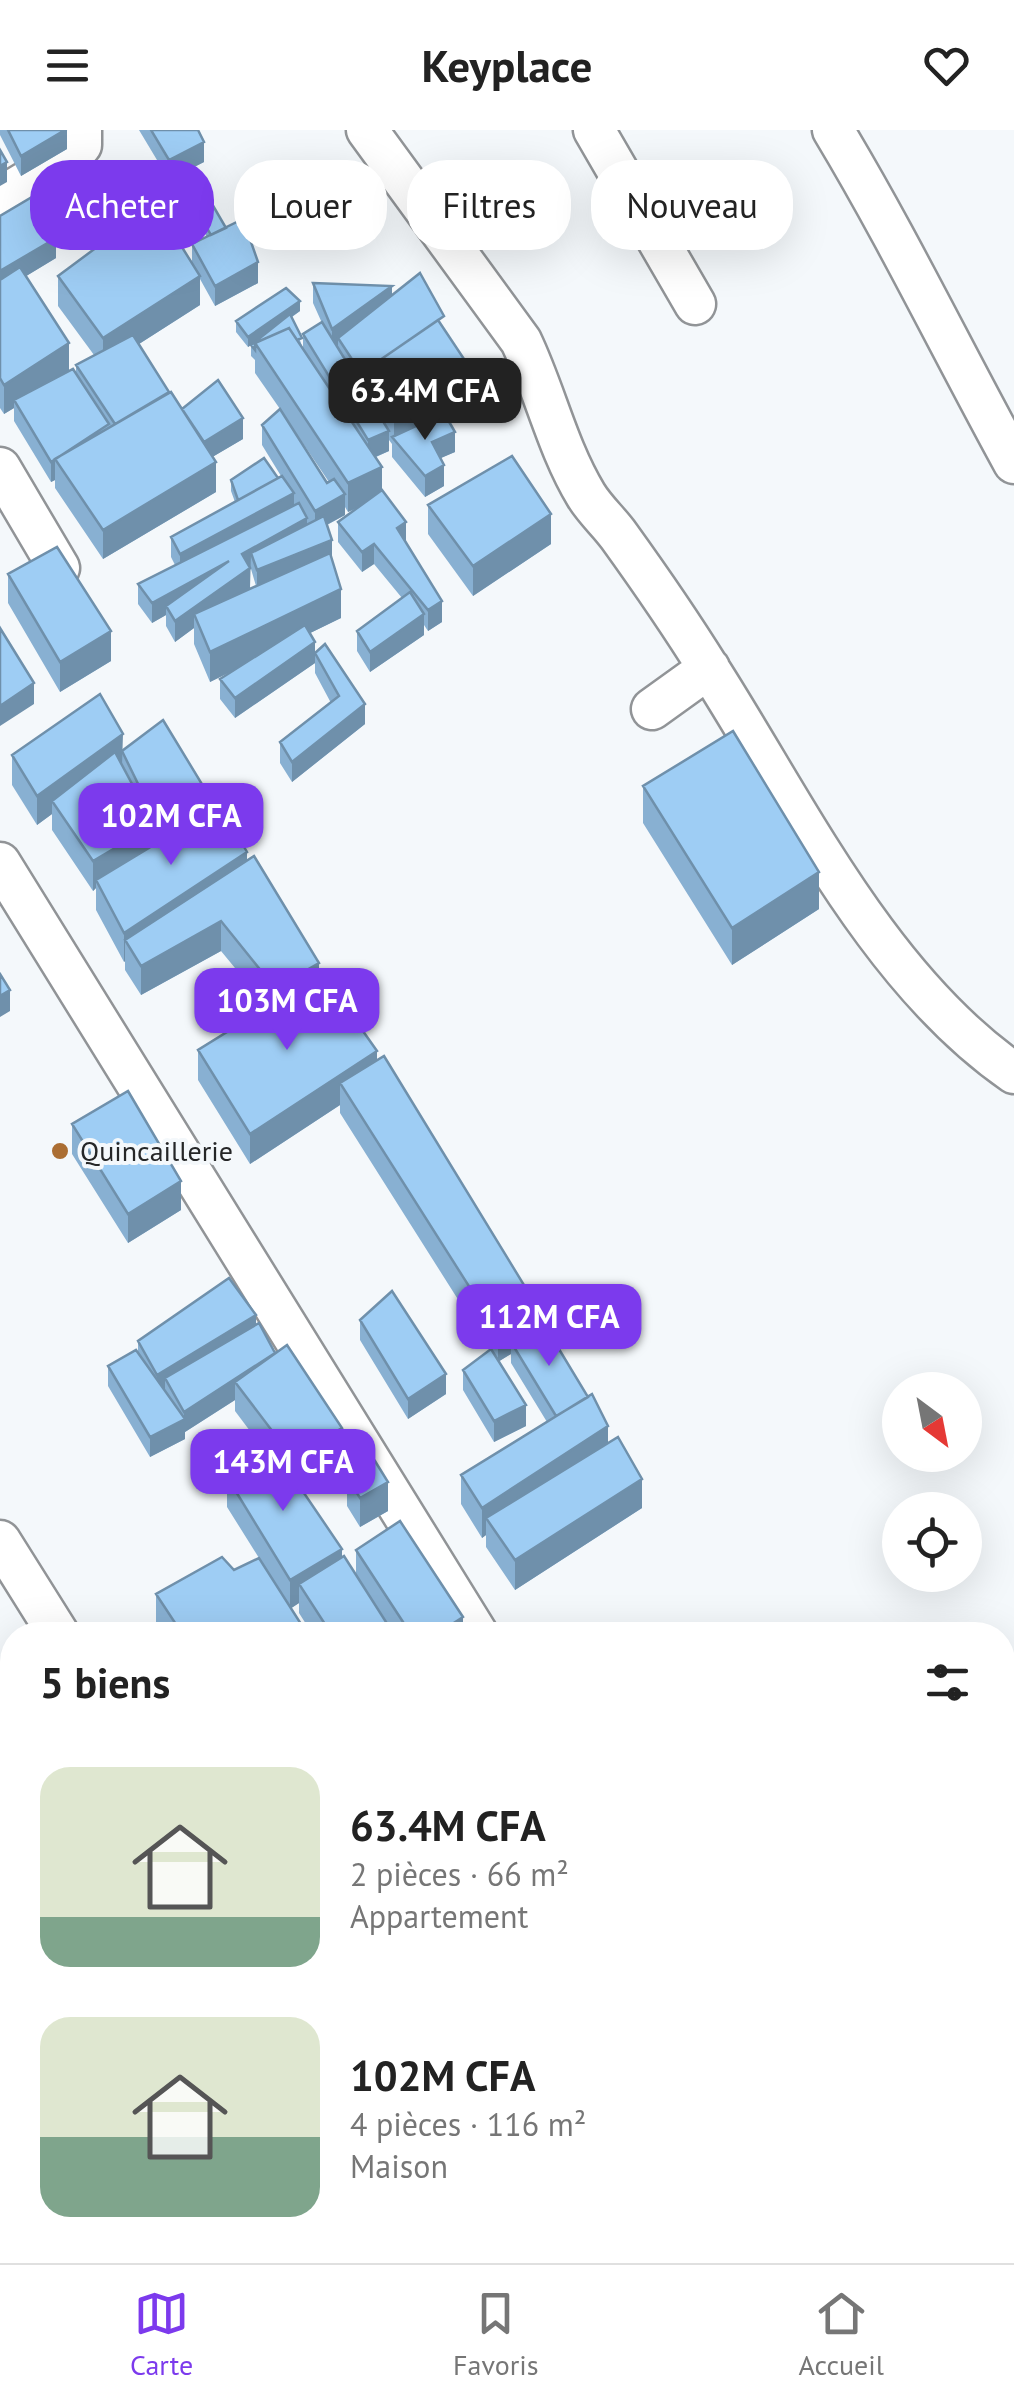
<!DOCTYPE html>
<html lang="fr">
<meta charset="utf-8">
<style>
:root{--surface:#fff;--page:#f6f6f6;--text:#222;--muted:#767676;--line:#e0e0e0;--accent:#7c3aed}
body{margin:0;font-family:"PT Sans",sans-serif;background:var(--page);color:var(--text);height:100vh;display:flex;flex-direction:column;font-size:38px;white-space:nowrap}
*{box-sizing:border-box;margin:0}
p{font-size:32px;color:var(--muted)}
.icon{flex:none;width:55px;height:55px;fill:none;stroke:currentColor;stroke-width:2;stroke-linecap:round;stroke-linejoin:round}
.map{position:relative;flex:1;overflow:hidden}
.details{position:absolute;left:0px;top:1492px;width:1015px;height:642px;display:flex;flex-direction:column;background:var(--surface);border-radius:40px 40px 0 0;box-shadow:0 10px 40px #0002}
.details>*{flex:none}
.hud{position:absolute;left:30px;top:30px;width:955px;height:90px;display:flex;gap:20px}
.needle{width:65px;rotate:148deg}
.buttons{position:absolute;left:882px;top:1242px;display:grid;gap:20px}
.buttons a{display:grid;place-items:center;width:100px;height:100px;border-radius:50%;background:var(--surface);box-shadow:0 10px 40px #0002;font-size:50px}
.price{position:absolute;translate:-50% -85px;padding:0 22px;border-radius:20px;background:var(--accent);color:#fff;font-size:32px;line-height:65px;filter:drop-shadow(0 2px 5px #0008)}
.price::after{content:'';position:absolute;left:50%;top:60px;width:30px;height:22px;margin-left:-15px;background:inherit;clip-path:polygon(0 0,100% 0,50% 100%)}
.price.selected{background:#222;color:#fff}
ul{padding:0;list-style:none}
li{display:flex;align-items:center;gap:30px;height:250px;padding:0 40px}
li span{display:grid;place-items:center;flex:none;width:280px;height:200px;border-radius:30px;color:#555}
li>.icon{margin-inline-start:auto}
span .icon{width:120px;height:120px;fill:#fffc;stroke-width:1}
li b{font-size:42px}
h2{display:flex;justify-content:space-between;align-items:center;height:120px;padding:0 40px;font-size:42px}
.chip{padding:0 35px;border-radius:40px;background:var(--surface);box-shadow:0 10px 40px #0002;font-size:35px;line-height:90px}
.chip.selected{background:var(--accent);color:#fff}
header{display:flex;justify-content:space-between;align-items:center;height:130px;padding:0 40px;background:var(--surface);font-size:45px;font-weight:700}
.tabs{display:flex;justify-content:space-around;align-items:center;height:140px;border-top:2px solid var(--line);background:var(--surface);font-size:28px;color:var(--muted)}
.tabs a{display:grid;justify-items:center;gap:5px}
.tabs .selected{color:var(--accent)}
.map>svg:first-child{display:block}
.built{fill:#e3edf6}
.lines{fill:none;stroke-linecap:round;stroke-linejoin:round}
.minor-casing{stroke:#919497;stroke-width:45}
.minor{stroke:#fff;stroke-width:40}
.wall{fill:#88b0d2;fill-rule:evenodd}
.shaded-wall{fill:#6f90ab}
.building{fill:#9ecdf4;stroke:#6f90ab;stroke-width:2.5}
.poi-dot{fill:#ab6e33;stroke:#f4f8fb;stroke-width:4}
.labels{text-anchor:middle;stroke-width:8;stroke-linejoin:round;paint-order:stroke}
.poi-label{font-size:28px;fill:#252627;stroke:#f4f8fb;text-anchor:start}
</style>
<header><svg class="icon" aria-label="menu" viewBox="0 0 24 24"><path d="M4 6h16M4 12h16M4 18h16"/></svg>Keyplace<svg class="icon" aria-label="heart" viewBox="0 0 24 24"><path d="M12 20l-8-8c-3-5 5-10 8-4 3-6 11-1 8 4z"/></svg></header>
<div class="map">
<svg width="1014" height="2133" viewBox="0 0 1014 2133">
<rect width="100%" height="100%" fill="#f4f8fb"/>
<path class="built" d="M0,1533l12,19v570h346l3,11h-361z"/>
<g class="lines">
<g class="minor-casing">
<path id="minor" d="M367,0l154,211c24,50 36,106 65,154 9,15 23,27 33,41 31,43 62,88 90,133 87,136 169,310 305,404
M594,0l101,174
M833,0c65,108 120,222 181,333
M0,68l74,-45 7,-8v-15
M0,338l59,100
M652,579l57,-41
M0,733l478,772
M0,1411l59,94
M1002,1578l12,-7
M1002,1938l12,19
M421,2122l3,11
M861,2122l6,11"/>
</g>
<use href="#minor" class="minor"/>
</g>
<path class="wall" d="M0,0h67v19l-46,27 -21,-41z
M139,0h59l6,32 -12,6 66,115 -43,23 -15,-27v26l-61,39 30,48 13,17 61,30 -31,18 4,35 -113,67 -48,-71v-8l-4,2 -37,-61v-13l-10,6 -4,-6v-192l41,-3v-20l67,33 -38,23 -28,-35 14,44 -30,18 43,95 7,3v-9l18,-10 -36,-49v-30l134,-13v-19l15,-7 -31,-53v-8l-7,4z
M313,153l79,12 52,34 30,75 -27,14 8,34 -15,6 4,28 -19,11 -33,-40v-13l-3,-4v11l-13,6 6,33 60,132 -14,9 -4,-6v10l-54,37 -13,-21v-20l45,-33 -28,-34 -12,8 -24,-30v-20l20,-14 -10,4 -3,-5v8l-18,10 14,93 -31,15 5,19 50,72 -73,58 -12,-19v-21l51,-39 -16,-30v-10l-80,55 -15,-19v-20l15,-10 -25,13 -16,-38v-16l-19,14 -9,-16v-11l-14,8 -14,-19v-20l37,-19 -4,-8v-20l64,-35 -4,-11v-11l47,-2 3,-2 -19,-31v-20l18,-16 -25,-36v-13l-4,-4v-11l2,-1 -5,3 -12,-15v-11l64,-10 -8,6 11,32v-15l19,-11 -9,-20zM281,281l48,71 -2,1zM251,439l5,17 -6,2v-18z
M428,375l123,39 -78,52 -45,-62z
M8,444l103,87 -51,31 -52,-89z
M123,621l91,58 105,166 58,85 161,264 70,119 34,65 -127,82 -29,-43v-12l-4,3 -21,-34v-29l86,-53 -36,-59v-9l-12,7 27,65 -32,16 -31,-52v-20l27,-20 -150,-237v-8l-90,59 -52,-84v-30l69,-43 -46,-56 -80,44 -16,-25v-9l-1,1 -28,-52v-22l-3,3 -41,-61v-16l-15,11 -25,-40v-30z
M643,656l176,123 -87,56 -89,-142z
M72,994l109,86 -53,33 -56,-89z
M360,1190l86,74 -38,25 -48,-79z
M256,1195l19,28 67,105 -45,25 45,74 14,18v-25l107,85h-150l-14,-22v-10l-8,5 17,27h-144l-8,-11v-30l78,-24 25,-12 -32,-51v-30l38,-26 -30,-40v-11l-50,32v7l-35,18 -42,-71v-20l30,-14v-11z
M347,1347l41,34 -28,16 -13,-21z
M1002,1680l5,28 7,-2v186l-2,1 -10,-15z
M544,2122h57l-16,11h-34z
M619,2122h100l-16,11h-78z
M778,2122h82l6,11h-81z"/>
<path class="shaded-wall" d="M65,0h2v19l-46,27v-20z
M204,12v20l-35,18v-20z
M7,32v20l-7,4v-20z
M108,75v21l-38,23v-20z
M56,108v20l-56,34v-21z
M258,132v21l-43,23v-20z
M200,146v29l-97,62v-29z
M392,156v21l-54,31v7l-6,4v-20z
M300,171v10l-52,36v-10z
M69,213v30l-55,27v8l-10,6v-29z
M364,241v20l-3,3v-21z
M474,244v30l-76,41 -4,-5v-22z
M243,288v21l-39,23v-20z
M389,301v20l-21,9v-20z
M455,302v20l-23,10v-20z
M55,329v21l-4,2v-20z
M216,332v30l-113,67v-29z
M444,335v21l-19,11v-21z
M382,337v29l-34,16v-29z
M294,363v20l-114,61v-20z
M345,364v21l-30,16v-20z
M551,384v30l-78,52v-30z
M307,388v21l-56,14 -1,35 -56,26v14l-19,14v-21l67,-67z
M406,392v20l-9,-14z
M332,410v21l-75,29v-20z
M374,414v20l-12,8v-20z
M229,431l-63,45v9l-14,8v-20z
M341,459v29l-131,64v-30z
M442,471v21l-14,9v-21z
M424,484v21l-54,37v-20z
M111,501v30l-51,31v-30z
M315,512v21l-80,55v-20z
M34,553v21l-34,22v-20z
M365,574v20l-73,58v-20z
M123,604l-1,31 -70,36v13l-15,11v-29z
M214,674v29l-52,29v-29z
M154,695v29l-58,26v8l-3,3v-30z
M247,722v29l-122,59v21l-1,1v-29z
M819,742v37l-87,56v-37z
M221,791v30l-80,44v-29z
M319,833v30l-44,24v-29z
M10,860v21l-10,6v-21z
M377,921v30l-37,2v22l-90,59v-30z
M181,1051v29l-53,33v-29z
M538,1178v29l-27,5v12l-13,8v-30z
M256,1185v21l-91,42v12l-8,5v-20z
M276,1223l-41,29v18l-50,32v7l-35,18v-20l34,-18v-7z
M446,1244v20l-38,25v-20z
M526,1275v21l-32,16v-21z
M608,1296v30l-122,62v17l-4,3v-30z
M342,1298v30l-50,29v-30z
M642,1349v29l-127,82v-30z
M388,1352v29l-28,16v-29z
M342,1419v30l-43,5v19l-9,6v-29z
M463,1487v18h-28z
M1007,1687v29l-5,3v-29z
M1014,1862v30l-2,1v-29z
M1005,1949v29l-3,2v-29z
M1014,2063v29l-12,8v-30z
M570,2122h31l-16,11h-24v-5z
M673,2122h46l-16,11h-37v-6z"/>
<path class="building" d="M8,0h57l-44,26z
M151,0h47l6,12 -35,18z
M0,20l7,12 -7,4z
M190,36l36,62 -15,7 -35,-61z
M83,38l25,37 -38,24 -29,-36z
M32,67l24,41 -56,33v-55z
M155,74l45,72 -97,62 -45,-62z
M243,89l15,43 -43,24 -23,-42z
M20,137l49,76 -65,42 -4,-7v-98z
M420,143l24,43 -83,57 -23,-35z
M313,153l79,3 -60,43z
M286,158l14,13 -52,36 -12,-16z
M290,184l12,24 -5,2 -8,-12 -34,15v7l-4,-5z
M438,190l36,54 -80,44 -30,-47z
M322,192l67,109 -21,9 -65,-106z
M289,198l93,139 -34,16 -93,-140z
M133,205l36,57 -54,32 -39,-59z
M73,239l36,55 -58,38 -37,-62z
M218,250l25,38 -39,24 -22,-33z
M171,262l45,70 -113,68 -48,-71z
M280,279l47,74 7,-4 11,15 -30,17 -53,-86z
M444,283l11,19 -23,10 12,23 -19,11 -33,-39z
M512,326l39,58 -78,52 -45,-61z
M264,328l14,20 -40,22 -7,-20z
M282,346l12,17 -114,61 -9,-17z
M382,360l24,32 -9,6 45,73 -14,9 -54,-66 -12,8 -24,-30z
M299,373l8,15 -65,36 8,14 -75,53 -9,-15 63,-45 -77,42 -14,-19z
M324,386l8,24 -75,30 -6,-17z
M57,417l54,84 -51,31 -52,-88z
M330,423l11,36 -131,63 -16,-38z
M410,462l14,22 -54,38 -13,-21z
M305,495l10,17 -80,56 -15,-19z
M0,498l34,55 -34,23z
M325,514l40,60 -73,58 -12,-20 59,-46 -24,-43z
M100,564l23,40 -86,62 -25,-41z
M163,590l51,84 -52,29 -40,-82z
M733,601l86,141 -87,56 -89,-142z
M115,622l39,73 -61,36 -41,-60z
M220,675l27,47 -123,81 -28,-53z
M254,726l65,107 -44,25 -54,-67 -80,45 -16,-26z
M322,843l55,78 -127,83 -52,-84z
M0,844l10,16 -10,6z
M384,926l154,252 -40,24 -158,-249z
M128,961l53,90 -53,33 -56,-90z
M229,1148l27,37 -99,60 -19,-34z
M392,1161l54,83 -38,25 -48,-79z
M542,1191l46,76 -32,19 -45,-74z
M259,1193l16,30 -91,59 -19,-34z
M287,1215l55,83 -50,29 -57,-75z
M491,1219l35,56 -32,16 -31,-51z
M136,1220l49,69 -35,18 -42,-71z
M592,1264l16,32 -126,82 -21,-33z
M618,1307l24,42 -127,81 -29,-42z
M272,1316l70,103 -52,31 -63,-103z
M375,1331l13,21 -28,16 -13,-21z
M400,1391l63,96 -28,18h-103l-33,-51 45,-28 49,77 12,-8 -49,-75z
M222,1427l12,13 25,-12 49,77h-125l-27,-41z
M1013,1704l1,2v57l-12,-17v-35z
M1002,1763l12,17v32l-12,8z
M1014,1815v47l-2,2 -10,-16v-26z
M1002,1965l12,18v80l-12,7z
M557,2122h13l-9,6z
M632,2122h23l7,11h-24z
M797,2122h63l6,11h-62z"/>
<circle class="poi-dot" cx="60" cy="1021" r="10"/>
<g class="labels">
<g class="poi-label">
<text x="80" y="1031">Quincaillerie</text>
</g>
</g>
</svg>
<div class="buttons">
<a><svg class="needle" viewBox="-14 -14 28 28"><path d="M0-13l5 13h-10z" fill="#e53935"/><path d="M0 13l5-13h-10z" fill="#767676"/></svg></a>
<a><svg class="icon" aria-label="locate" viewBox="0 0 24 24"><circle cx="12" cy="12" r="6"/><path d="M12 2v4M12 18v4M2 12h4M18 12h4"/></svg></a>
</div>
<b class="price selected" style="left:425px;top:313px">63.4M CFA</b>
<b class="price" style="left:171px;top:738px">102M CFA</b>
<b class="price" style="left:287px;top:923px">103M CFA</b>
<b class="price" style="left:549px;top:1239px">112M CFA</b>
<b class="price" style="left:283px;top:1384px">143M CFA</b>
<div class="hud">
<a class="chip selected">Acheter</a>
<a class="chip">Louer</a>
<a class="chip">Filtres</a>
<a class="chip">Nouveau</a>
</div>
<section class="details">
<h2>5 biens<svg class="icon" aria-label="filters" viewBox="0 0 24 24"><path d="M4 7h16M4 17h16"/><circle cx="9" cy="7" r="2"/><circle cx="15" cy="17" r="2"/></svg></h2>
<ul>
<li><span style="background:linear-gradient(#dfe7d0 75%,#7fa58c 0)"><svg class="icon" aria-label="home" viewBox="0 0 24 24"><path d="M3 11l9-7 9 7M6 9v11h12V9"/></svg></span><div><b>63.4M CFA</b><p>2 pièces · 66 m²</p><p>Appartement</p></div></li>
<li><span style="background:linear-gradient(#dfe7d0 60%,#7fa58c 0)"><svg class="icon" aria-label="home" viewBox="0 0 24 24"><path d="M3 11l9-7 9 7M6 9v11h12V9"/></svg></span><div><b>102M CFA</b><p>4 pièces · 116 m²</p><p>Maison</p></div></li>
</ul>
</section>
</div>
<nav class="tabs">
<a class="selected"><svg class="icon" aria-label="map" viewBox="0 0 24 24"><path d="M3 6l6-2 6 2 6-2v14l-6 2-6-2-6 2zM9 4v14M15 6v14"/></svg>Carte</a>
<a><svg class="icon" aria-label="saved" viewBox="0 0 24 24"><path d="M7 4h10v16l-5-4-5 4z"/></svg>Favoris</a>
<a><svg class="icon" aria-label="home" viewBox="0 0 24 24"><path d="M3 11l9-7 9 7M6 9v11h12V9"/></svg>Accueil</a>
</nav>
